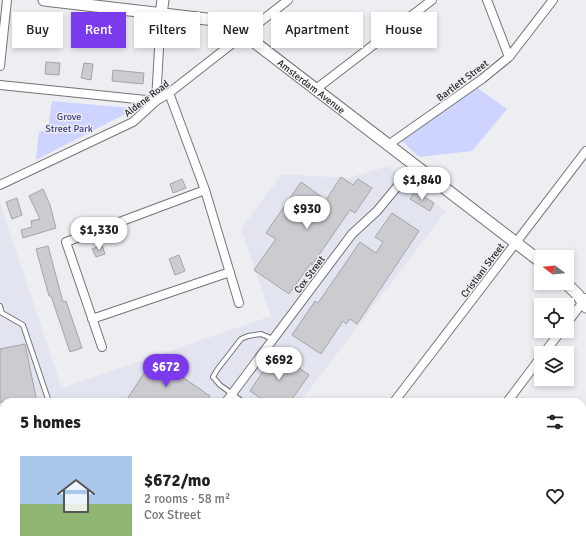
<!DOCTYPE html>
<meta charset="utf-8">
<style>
:root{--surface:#fff;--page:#f2f2f2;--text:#202124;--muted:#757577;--line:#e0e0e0;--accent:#7c3aed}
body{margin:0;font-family:Signika,sans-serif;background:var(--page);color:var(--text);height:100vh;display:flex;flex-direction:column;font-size:15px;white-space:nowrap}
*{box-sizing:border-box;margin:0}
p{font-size:13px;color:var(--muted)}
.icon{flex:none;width:22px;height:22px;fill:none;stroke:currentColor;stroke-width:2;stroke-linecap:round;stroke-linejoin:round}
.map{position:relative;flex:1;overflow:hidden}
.drawer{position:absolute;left:0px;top:398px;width:586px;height:156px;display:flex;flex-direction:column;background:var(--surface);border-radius:12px 12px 0 0;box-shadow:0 2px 6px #0003}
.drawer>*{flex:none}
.guide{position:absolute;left:12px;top:12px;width:562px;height:36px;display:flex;gap:8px}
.needle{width:26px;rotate:286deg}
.controls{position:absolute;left:534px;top:250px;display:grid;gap:8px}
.controls a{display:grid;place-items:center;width:40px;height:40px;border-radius:0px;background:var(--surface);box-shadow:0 2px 6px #0003;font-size:20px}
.price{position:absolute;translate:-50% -34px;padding:0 9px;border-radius:14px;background:#fff;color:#222;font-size:13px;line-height:26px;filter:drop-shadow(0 1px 2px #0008)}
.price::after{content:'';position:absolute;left:50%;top:24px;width:12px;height:9px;margin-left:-6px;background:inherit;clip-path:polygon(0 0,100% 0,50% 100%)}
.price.current{background:var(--accent);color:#fff}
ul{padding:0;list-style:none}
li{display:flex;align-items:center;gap:12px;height:100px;padding:0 20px}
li+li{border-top:1px solid var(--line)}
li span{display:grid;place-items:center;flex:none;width:112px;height:80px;border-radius:0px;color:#555}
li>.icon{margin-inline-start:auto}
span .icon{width:48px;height:48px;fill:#fffc;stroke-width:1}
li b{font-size:17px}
h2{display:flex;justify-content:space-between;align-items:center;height:48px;padding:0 20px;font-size:17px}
.pill{padding:0 14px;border-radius:0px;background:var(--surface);box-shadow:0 2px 6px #0003;font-size:14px;line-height:36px}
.pill.current{background:var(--accent);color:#fff}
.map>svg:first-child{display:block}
.built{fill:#e2e4f0}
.green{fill:#ced3ff}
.building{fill:#ccccd0;stroke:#a3a4a7}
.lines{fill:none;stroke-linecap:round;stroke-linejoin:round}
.lane-casing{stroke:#747478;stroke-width:6}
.street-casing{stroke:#747478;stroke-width:10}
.secondary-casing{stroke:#747478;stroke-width:13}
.lane{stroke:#fff;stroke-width:4}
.street{stroke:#fff;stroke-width:8}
.secondary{stroke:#fff;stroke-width:11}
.labels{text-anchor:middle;stroke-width:3;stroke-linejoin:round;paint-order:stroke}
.street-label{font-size:10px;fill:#272729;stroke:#edeef2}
.park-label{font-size:10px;fill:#3d3d83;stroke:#edeef2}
</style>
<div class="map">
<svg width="586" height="554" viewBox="0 0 586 554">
<rect width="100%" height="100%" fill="#edeef2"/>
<path class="built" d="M388,166l58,45 -146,191h-296v148h183l-2,3 1,1h-186v-351l62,185 209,-72 -30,-87 41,-55 66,4z"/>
<path class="green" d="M476,87l31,22 -35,42 -53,6 -17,-16z
M52,101l79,7 -4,5 -91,47 3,-28 9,-3z"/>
<path class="building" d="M46,62l14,1 -1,12 -14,-1z
M84,63l9,1 -2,16 -10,-2z
M113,70l31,3 -1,11 -31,-3z
M341,177l12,8 5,-6 14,9 -17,25 -5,-3 -38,55 -1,-2 -22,31 -35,-24 22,-31 -10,-6 35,-51 25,18z
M182,179l4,9 -13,5 -3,-9z
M43,189l7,16 6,23 -33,10 -2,-8 11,-3 -1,-6 9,-2 -11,-23z
M415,191l19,12 -4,8 -20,-12z
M17,198l5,17 -10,4 -6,-17z
M392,213l27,18 -62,93 -7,-5 -4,5 -3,-3 -22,33 -29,-19 23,-34 3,2 42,-61 16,11 7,-11 -8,-5z
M102,245l3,9 -9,3 -4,-8z
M48,246l15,56 3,-1 16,47 -12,4 -19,-56h-2l-13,-47z
M179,255l6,16 -10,4 -6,-16z
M25,344l12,58h-37v-53z
M276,352l33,23 -19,27h-24l-16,-11z
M159,361l51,35 -4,6h-81l22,-33 5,3z"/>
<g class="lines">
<g class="lane-casing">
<path id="lane" d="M0,306l2,7 21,12 26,77
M243,402l-23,-17 -7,-8 4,-7 24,-31 7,-3 13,-2 12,5
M0,544l4,-7"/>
</g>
<g class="street-casing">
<path id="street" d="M487,0l22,57
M0,66l7,-66
M0,85l156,16 5,-87
M316,89l116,-89
M169,93l36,97 34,113
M388,145l94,-66 27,-22 44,-57
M0,185l133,-63 23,-21 13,-8 119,-93
M92,319l138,-47
M567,323l19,-25
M102,347l-36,-105 139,-52
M544,353l17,-22
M226,402l126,-168 25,-23 38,-46
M394,402l192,-251
M507,402l34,-45
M582,449l4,-5
M577,550l5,4
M112,554l3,-4
M280,554l3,-4
M390,554l3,-4
M503,554l3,-4"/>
</g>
<g class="secondary-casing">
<g id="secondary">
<path id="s1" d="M44,0l171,20 11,3 10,5 305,234"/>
<path d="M161,14l2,-14"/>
<path d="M566,283l12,12 8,12"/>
</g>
</g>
<use href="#lane" class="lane"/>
<use href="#street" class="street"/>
<use href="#secondary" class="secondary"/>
</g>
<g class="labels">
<g class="street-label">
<text transform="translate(462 80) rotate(-37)" y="4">Bartlett Street</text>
<text dy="4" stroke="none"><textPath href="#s1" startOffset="290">Amsterdam Avenue</textPath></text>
<text transform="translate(146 98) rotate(-37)" y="4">Aldene Road</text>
<text transform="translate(482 270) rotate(-53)" y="4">Cristiani Street</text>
<text transform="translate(309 274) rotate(-53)" y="4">Cox Street</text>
</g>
<g class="park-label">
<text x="69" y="120">Grove<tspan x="69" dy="12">Street Park</tspan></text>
</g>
</g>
</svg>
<div class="controls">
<a><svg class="needle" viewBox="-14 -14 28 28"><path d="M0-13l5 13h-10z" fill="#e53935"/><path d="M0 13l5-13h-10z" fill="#757577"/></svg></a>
<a><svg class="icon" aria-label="locate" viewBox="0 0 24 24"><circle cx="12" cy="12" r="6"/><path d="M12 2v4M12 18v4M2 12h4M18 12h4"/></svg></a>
<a><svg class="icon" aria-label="layers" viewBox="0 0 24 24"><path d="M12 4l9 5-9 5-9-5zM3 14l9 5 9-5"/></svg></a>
</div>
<b class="price" style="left:422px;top:201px">$1,840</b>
<b class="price" style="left:307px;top:230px">$930</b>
<b class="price" style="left:99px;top:251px">$1,330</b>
<b class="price" style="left:279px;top:381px">$692</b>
<b class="price current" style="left:166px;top:388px">$672</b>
<div class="guide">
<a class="pill">Buy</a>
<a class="pill current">Rent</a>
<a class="pill">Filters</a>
<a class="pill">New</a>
<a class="pill">Apartment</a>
<a class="pill">House</a>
</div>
<section class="drawer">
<h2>5 homes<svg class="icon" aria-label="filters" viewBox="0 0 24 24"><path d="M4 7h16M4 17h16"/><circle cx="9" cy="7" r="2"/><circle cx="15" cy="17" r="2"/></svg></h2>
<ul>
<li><span style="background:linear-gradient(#a9c7e8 60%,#8fb573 0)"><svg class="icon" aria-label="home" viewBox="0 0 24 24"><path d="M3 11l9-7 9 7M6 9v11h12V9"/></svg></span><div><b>$672/mo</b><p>2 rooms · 58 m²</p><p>Cox Street</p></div><svg class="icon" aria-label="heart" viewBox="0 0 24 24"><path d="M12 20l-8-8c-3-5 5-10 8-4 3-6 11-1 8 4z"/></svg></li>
</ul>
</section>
</div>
